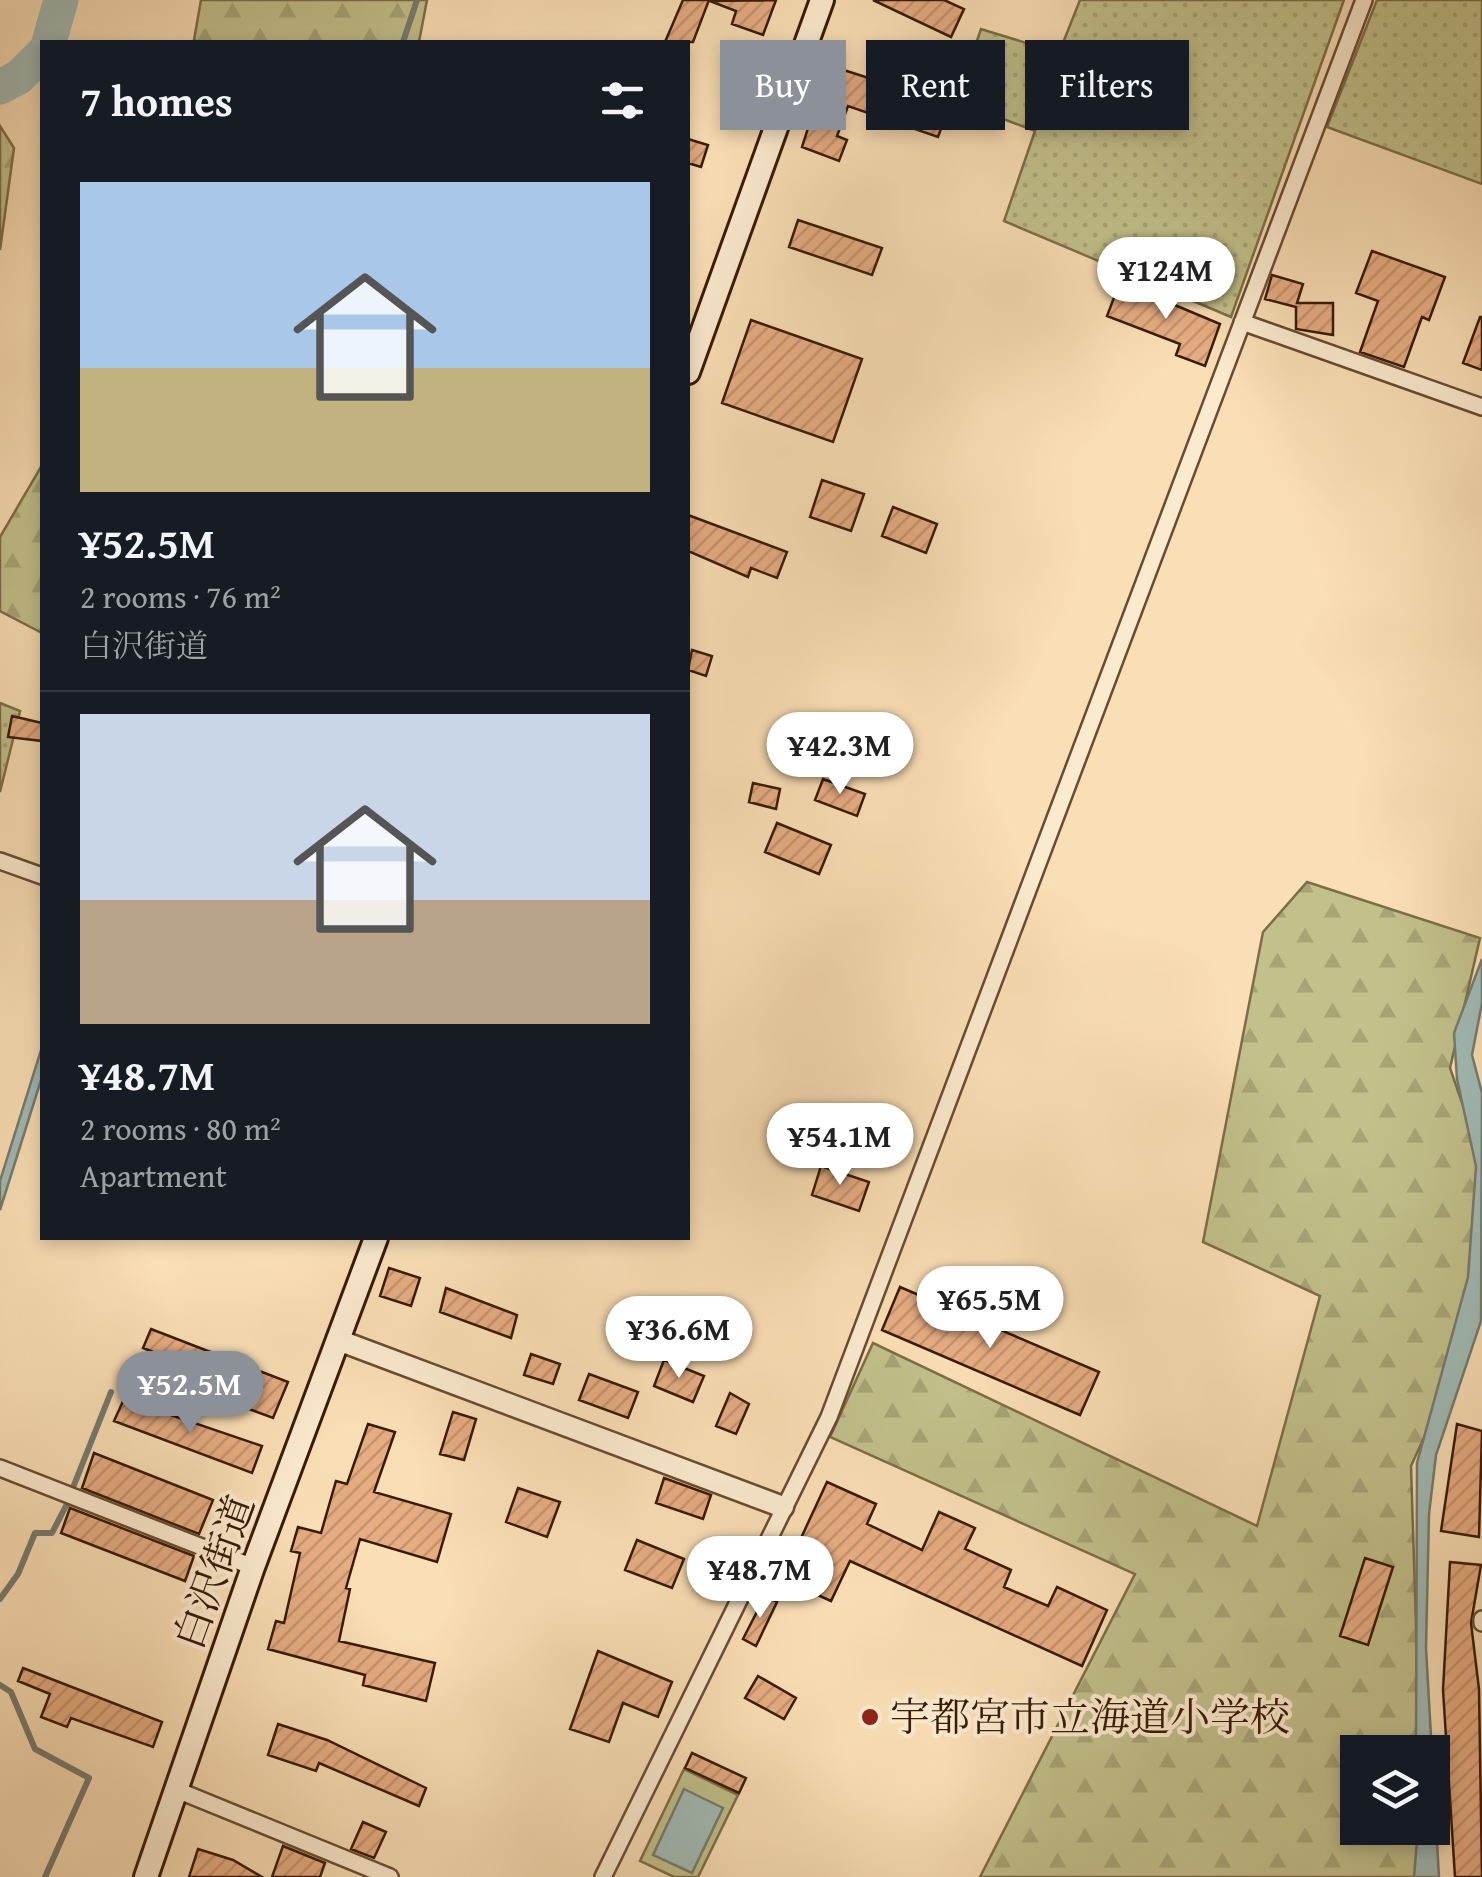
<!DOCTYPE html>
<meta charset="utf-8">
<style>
:root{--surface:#171b24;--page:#242831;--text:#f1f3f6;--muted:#9ea1a6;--line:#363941;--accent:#8c9099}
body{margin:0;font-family:"Gentium Book Plus","Noto Serif JP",serif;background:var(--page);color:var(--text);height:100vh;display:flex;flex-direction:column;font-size:38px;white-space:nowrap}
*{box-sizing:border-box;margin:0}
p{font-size:32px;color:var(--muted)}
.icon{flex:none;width:55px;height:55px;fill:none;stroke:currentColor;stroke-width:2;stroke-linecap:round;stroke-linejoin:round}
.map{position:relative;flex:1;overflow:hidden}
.panel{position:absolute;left:40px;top:40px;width:650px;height:1200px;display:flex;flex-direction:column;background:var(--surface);border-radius:0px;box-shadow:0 5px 15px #0003}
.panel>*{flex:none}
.top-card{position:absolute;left:720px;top:40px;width:610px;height:90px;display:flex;gap:20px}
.controls{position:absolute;left:1340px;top:1735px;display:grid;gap:20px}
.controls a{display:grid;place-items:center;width:110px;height:110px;border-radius:0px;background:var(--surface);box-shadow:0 5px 15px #0003;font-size:50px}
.price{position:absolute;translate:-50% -85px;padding:0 22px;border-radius:35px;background:#fff;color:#222;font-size:32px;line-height:65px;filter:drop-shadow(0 2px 5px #0008)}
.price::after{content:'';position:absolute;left:50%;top:60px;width:30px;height:22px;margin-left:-15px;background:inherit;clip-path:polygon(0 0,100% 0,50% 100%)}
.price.selected{background:var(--accent);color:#fff}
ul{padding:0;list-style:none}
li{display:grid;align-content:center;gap:20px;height:530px;padding:0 40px}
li+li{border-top:2px solid var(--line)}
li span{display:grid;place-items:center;height:310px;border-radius:0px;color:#555}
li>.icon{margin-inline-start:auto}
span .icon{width:180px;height:180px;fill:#fffc;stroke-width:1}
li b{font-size:42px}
h2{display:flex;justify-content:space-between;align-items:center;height:120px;padding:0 40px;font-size:42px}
.pill{padding:0 35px;border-radius:0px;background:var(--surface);box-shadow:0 5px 15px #0003;font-size:35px;line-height:90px}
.pill.selected{background:var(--accent);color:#fff}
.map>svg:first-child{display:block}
.grass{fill:url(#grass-dots);stroke:#7c6e48;stroke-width:2.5}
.forest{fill:url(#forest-firs);stroke:#7c6e48;stroke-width:2.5}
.garden{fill:#c2c08b;stroke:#7c6e48;stroke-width:2.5}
.water{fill:#a1bbb6;stroke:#777b6f;stroke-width:2.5}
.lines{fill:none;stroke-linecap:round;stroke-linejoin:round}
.stream{stroke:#777b6f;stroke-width:6}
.river{stroke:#a1bbb6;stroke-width:35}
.building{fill:url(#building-hatch);stroke:#371b04;stroke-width:2.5}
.minor-casing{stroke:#684c30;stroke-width:20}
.tertiary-casing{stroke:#684c30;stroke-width:25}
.secondary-casing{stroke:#371b04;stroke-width:28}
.minor{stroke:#fceacf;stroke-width:15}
.tertiary{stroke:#fceacf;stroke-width:20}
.secondary{stroke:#fceacf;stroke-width:22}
.poi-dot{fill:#8f2418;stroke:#fceacf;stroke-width:4}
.labels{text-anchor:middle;stroke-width:8;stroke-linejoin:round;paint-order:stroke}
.street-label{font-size:40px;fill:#371b04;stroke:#fceacf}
.poi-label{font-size:40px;fill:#371b04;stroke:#fceacf;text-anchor:start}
</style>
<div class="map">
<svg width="1482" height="1877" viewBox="0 0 1482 1877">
<defs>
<pattern id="grass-dots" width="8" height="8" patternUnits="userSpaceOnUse" patternTransform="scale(2.5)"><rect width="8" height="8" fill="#c2c08b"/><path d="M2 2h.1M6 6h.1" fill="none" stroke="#a7a476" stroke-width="1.8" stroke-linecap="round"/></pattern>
<pattern id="forest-firs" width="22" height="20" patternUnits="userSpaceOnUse" patternTransform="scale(2.5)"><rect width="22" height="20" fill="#c2c08b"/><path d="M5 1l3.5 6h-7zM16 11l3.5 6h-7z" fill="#a7a476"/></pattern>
<pattern id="building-hatch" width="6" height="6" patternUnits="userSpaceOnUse" patternTransform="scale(2.5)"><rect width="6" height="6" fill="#e6ac82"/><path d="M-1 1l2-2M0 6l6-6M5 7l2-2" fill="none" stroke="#c6936f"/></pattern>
</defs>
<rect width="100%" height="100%" fill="#fadeb5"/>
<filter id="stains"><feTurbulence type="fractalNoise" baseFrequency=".002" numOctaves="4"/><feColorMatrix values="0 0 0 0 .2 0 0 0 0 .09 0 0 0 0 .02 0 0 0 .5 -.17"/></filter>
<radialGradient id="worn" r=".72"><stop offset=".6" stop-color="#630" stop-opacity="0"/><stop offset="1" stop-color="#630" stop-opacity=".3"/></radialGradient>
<path class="grass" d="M1080,0h264l-113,317 -227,-96 31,-90 -79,-30 25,-72 78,24z
M1377,0h105v184l-155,-57z
M0,703l20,8 -20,81z"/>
<path class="forest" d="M201,0h226l-8,42h-220l-5,-2z
M0,126l14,22 -14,102z
M42,465v168l-42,-22v-74z
M1307,882l173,56 -30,130 32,93 -23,200 -48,105 9,286h-62v76h64l-2,49h-440l155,-303 -305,-137 43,-94 384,183 63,-230 -117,-54 60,-310z"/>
<path class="garden" d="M684,1769l54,26 -40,82h-24l-34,-16z"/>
<path class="water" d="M1482,959v44l-10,52 10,38 -1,228 -45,134 -7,59 -3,134 13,229h-25l4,-49h14v-76h-16l1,-289 51,-186 8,-111 -19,-87 -3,-46z
M42,1047v30l-42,133v-29z
M684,1789l39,19 -31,65 -39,-18z"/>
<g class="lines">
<path class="stream" d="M403,42l14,-42
M72,1490l39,-98
M0,1599l18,-25 17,-41h17l17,-33
M0,1685l11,7 24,57 54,29 -44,99"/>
<path class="river" d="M49,42l12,-42
M0,87l19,-10 23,-23"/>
</g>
<path class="building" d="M683,0h26l-16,42h-28z
M776,0l-13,35 -31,-11 4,-13 -26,-10z
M873,0h71l20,9 -13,28z
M828,65l122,39 -12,33 -90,-31 -11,30 10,4 -8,21 -37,-14z
M688,139l20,6 -7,22 -13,-4z
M798,220l84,28 -10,27 -83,-28z
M1372,251l73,26 -16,43 -7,-3 -18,50 -44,-15 18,-51 -22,-8z
M1272,275l31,9 -6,19h36v32l-37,-6v-22l-31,-8z
M1120,282l100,42 -15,42 -29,-11 4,-11 -73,-28z
M1480,317h2v53l-19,-7z
M751,320l111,39 -29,83 -111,-39z
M822,480l42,14 -13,37 -41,-14z
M893,507l44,17 -11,29 -44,-17z
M688,515l99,37 -10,26 -26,-10 -3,9 -60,-26z
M692,650l20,6 -6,20 -18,-6z
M12,716l30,7v18l-34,-4z
M823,779l42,15 -8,22 -42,-16z
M753,783l27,6 -4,20 -27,-7z
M777,823l54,22 -12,29 -54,-22z
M821,1166l48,16 -10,29 -47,-16z
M389,1268l31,10 -9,28 -31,-10z
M900,1287l199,85 -19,43 -198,-85z
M446,1288l71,27 -6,23 -71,-26z
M151,1329l137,53 -15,36 -94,-35 7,-18 -43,-17z
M531,1354l29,10 -7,20 -29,-9z
M664,1360l40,16 -11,26 -39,-16z
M589,1374l49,18 -10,26 -49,-18z
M730,1393l19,11 -13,30 -20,-8z
M124,1399l138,47 -10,27 -138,-52z
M453,1412l23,7 -12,41 -24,-6z
M368,1424l27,8 -21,60 77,22 -14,48 -77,-23 -14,49 4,1 -11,52 96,22 -9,38 -63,-16 2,-10 -97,-26 8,-28 8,2 16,-70 -9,-2 7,-24 23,6 15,-52 11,3z
M1457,1424l25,7 -3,106 -38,-6z
M94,1453l119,47 -14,34 -117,-46z
M664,1478l47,17 -8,24 -47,-16z
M827,1482l49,22 -9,20 55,26 17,-38 36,16 -10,21 46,21 -7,17 44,19 9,-19 50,23 -25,56 -232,-105 -19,40 -49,-22z
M518,1488l42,14 -13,35 -41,-15z
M70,1508l124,48 -9,25 -124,-48z
M637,1540l47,19 -12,29 -47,-18z
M1365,1558l28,9 -25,78 -28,-9z
M1450,1562l31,3 -10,58 8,66 3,188h-27l-12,-187z
M765,1596l12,6 -21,44 -13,-7z
M598,1651l74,31 -14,35 -35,-14 -14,39 -39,-13z
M23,1668l139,54 -9,25 -82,-29 -4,9 -26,-10 9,-23 -32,-13z
M758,1676l38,22 -12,21 -39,-21z
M278,1724l49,16 99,48 -7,18 -100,-43 -3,8 -48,-16z
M692,1753l54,25 -7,15 -54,-25z
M363,1822l23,10 -12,26 -23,-9z
M283,1846l42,17 -5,14h-48z
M198,1849l35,11 29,17h-73z"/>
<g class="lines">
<g class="minor-casing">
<path id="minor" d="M1242,322l240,85
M0,861l42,15
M0,1468l253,99
M1482,1619v4
M177,1790l213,87
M603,1877l226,-460 535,-1417"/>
</g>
<g class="tertiary-casing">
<path id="tertiary" d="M338,1340l445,167"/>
</g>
<g class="secondary-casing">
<path id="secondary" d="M688,372l134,-372
M146,1877l107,-310 123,-329"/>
</g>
<use href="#minor" class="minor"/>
<use href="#tertiary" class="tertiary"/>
<use href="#secondary" class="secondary"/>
</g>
<circle class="poi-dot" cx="870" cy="1717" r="10"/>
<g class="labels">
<g class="street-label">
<text transform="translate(214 1572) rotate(-70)" y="14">白沢街道</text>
</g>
<g class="poi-label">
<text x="890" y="1731">宇都宮市立海道小学校</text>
</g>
</g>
<rect width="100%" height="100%" filter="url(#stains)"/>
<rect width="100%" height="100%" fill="url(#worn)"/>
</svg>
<div class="controls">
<a><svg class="icon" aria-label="layers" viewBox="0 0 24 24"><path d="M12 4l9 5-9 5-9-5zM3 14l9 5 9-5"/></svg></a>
</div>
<b class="price" style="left:1166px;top:322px">¥124M</b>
<b class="price" style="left:840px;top:797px">¥42.3M</b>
<b class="price" style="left:840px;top:1188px">¥54.1M</b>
<b class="price" style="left:990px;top:1351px">¥65.5M</b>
<b class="price" style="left:679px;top:1381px">¥36.6M</b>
<b class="price selected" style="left:190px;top:1436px">¥52.5M</b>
<b class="price" style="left:760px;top:1621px">¥48.7M</b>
<div class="top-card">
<a class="pill selected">Buy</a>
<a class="pill">Rent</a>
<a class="pill">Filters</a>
</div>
<section class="panel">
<h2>7 homes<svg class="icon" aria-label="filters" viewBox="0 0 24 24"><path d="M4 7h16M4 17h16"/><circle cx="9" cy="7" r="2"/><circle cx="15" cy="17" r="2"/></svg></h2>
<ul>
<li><span style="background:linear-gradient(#a9c7e8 60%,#c2b280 0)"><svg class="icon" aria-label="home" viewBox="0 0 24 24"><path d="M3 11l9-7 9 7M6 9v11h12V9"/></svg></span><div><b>¥52.5M</b><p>2 rooms · 76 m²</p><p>白沢街道</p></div></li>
<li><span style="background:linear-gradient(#c9d6e8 60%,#b9a48a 0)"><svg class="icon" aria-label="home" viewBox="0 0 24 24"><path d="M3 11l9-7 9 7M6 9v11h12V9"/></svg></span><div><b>¥48.7M</b><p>2 rooms · 80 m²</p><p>Apartment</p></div></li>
</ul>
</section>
</div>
